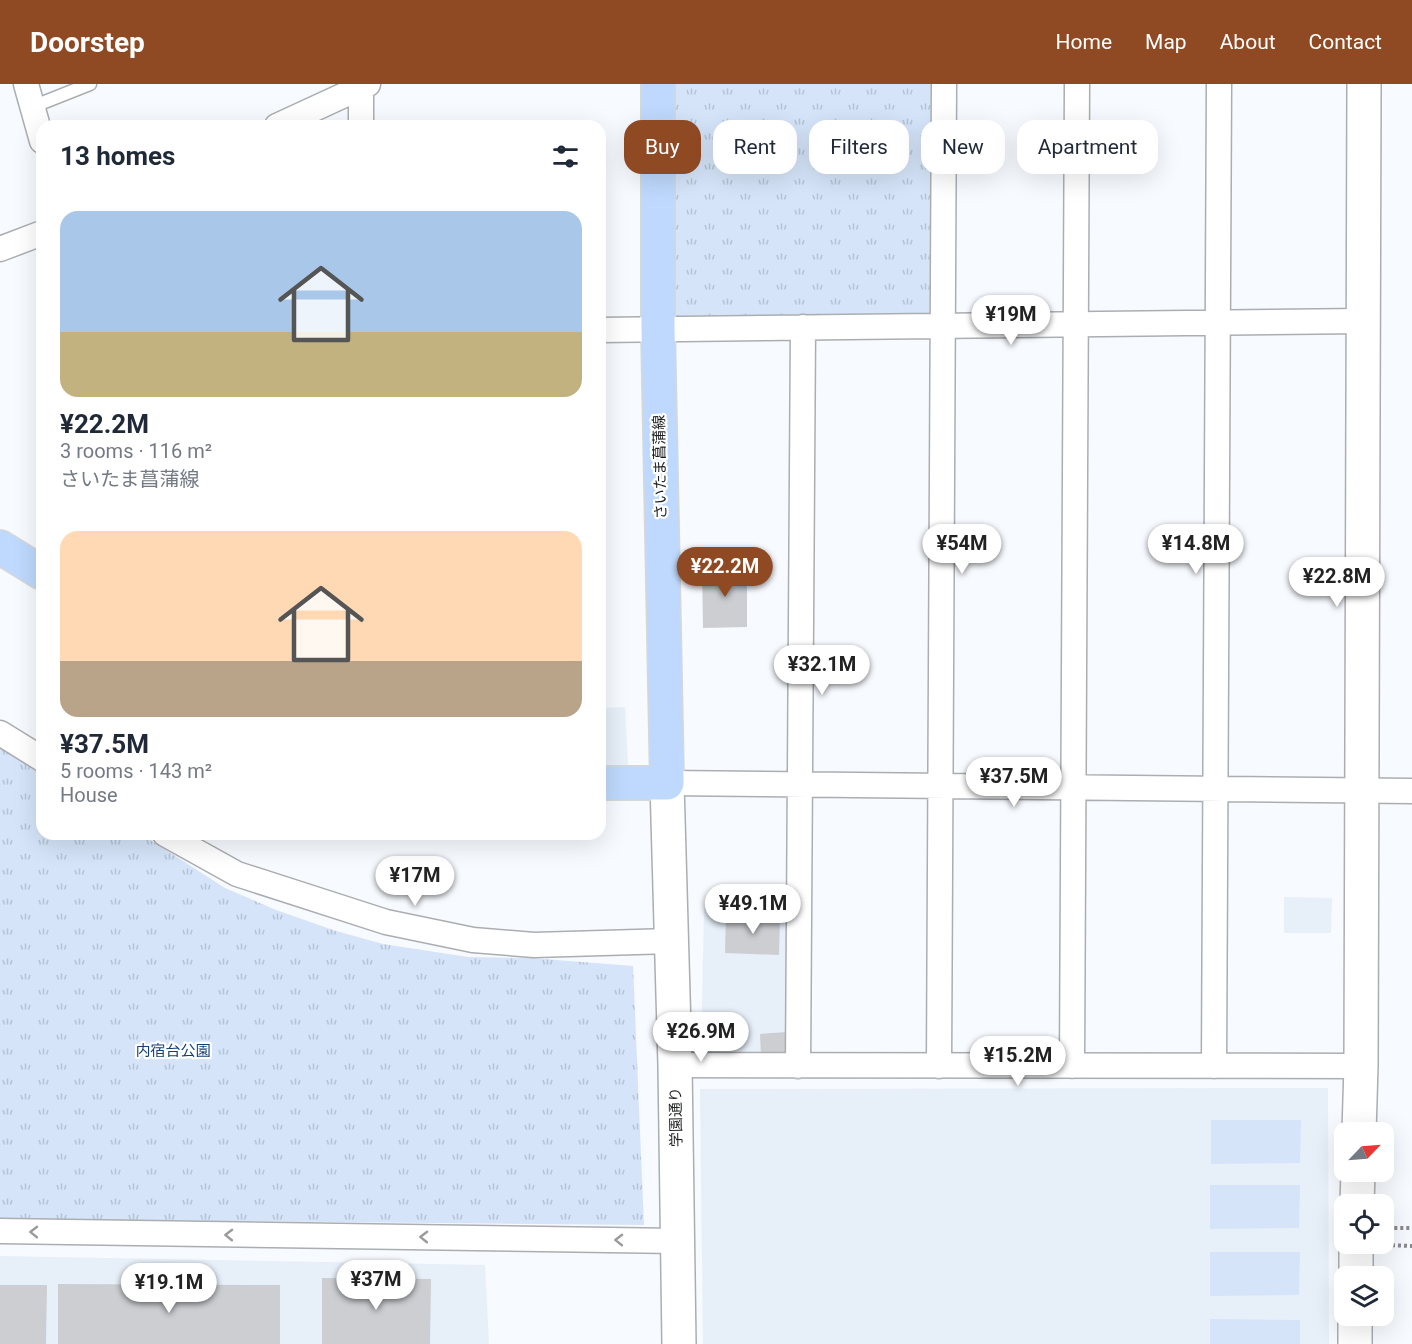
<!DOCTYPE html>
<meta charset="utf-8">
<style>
:root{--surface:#fff;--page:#f6f6f7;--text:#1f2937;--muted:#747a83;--accent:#8f4923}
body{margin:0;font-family:Roboto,"Noto Sans JP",sans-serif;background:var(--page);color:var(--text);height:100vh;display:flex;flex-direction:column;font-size:22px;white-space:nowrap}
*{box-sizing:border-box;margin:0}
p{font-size:20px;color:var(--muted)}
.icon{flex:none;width:33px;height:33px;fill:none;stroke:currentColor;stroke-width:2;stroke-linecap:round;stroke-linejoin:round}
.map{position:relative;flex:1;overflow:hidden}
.sheet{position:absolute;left:36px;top:36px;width:570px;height:720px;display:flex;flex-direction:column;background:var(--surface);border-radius:18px;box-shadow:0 6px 24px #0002}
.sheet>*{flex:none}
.top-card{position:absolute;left:624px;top:36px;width:570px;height:54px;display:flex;gap:12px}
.needle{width:39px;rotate:65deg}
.tools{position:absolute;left:1334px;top:1038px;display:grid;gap:12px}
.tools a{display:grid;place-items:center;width:60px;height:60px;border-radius:12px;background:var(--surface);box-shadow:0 6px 24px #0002;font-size:30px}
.price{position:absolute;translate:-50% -51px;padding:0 14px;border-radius:21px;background:#fff;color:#222;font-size:20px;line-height:39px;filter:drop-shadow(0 2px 3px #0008)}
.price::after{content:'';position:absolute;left:50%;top:36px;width:18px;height:14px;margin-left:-9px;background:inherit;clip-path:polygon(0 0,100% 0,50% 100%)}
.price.current{background:var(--accent);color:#fff}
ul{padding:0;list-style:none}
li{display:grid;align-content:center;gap:12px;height:318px;padding:0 24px}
li span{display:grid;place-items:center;height:186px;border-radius:18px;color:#555}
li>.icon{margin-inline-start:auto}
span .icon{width:108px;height:108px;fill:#fffc;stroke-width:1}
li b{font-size:26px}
h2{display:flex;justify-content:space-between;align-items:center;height:72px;padding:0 24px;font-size:26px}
.chip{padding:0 21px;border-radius:18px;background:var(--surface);box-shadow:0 6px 24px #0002;font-size:21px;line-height:54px}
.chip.current{background:var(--accent);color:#fff}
header{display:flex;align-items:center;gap:36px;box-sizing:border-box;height:84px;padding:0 30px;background:var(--accent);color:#fff}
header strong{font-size:28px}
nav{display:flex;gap:33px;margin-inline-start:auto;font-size:21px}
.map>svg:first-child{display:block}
.built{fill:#e7eff9}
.park{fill:url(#park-tufts)}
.garden{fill:#d5e4f9}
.building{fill:#ccced2}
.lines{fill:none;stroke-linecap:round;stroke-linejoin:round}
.lane-casing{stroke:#abaeb1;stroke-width:15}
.street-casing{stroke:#abaeb1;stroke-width:27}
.secondary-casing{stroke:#abaeb1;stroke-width:36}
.primary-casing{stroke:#d6d7d7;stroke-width:36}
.path{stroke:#888a8d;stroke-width:4;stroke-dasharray:3 3;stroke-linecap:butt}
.lane{stroke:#fff;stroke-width:12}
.street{stroke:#fff;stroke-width:24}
.secondary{stroke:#fff;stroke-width:33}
.primary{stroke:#bed9fd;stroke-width:33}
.oneway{stroke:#9a9a9b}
.labels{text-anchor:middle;stroke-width:4.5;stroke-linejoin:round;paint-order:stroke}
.street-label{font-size:15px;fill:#1e1f20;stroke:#fff}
.park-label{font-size:15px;fill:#133f76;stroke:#fff}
</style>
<header>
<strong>Doorstep</strong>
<nav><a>Home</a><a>Map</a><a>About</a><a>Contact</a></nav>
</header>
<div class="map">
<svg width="1412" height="1260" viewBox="0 0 1412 1260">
<defs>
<pattern id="park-tufts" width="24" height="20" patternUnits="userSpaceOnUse" patternTransform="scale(1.5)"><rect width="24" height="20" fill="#d5e4f9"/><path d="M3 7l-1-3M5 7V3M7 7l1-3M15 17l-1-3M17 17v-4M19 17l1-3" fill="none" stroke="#b6c3d5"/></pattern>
</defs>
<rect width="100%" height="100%" fill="#f7fafe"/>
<path class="built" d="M625,623l3,58 -28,1v-58z
M1284,813l48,1 -1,35h-47z
M704,825h85l2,148 -90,-2z
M1328,1004l1,256h-626l-3,-255z
M0,1172l485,9 4,79h-489z"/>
<path class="park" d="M658,0h286l-1,242 -285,2z
M0,660l42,27v63h99l84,54 51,22 60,21 47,13 85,13 63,1 102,8 11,259 -644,-6z"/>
<path class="garden" d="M1211,1036h90l-1,43 -89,1z
M1210,1101h90l-1,43 -89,1z
M1210,1168h90l-1,43 -89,1z
M1210,1235l90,1v24h-90z"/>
<path class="building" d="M702,484h45v59l-44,1z
M726,832l54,1 -1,38 -54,-2z
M787,948l1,22 -27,1 -1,-21z
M322,1194l109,1 -1,65h-108z
M58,1200l222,1v59h-222z
M0,1201h47l-1,59h-46z"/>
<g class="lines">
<g class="lane-casing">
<path id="lane" d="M32,23l58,-23"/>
</g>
<g class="street-casing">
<path id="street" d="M26,0l16,57
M360,0l1,3v39
M277,42l91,-42
M0,165l42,-16
M600,246l764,-9
M0,649l42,26
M667,699l745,8
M165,750l72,40 149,48 87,18 61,5 137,-4
M675,981l686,1
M798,982l5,-739
M939,982l5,-982
M1072,982l5,-982
M1214,982l5,-982
M0,1147l677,10"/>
</g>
<g class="secondary-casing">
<path id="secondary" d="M667,699l8,282 4,279
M1359,1048l2,-66 3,-982
M1357,1120l1,-32
M1356,1192v-32
M1355,1260v-28"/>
</g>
<g class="primary-casing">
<path id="primary" d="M0,463l42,26
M600,699h67l-9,-455v-244"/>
</g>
<path class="path" d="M1383,1147l6,-3h23
M1386,1161l26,1"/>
<use href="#lane" class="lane"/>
<use href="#street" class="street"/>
<use href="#secondary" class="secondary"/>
<use href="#primary" class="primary"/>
</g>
<defs><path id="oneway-chevron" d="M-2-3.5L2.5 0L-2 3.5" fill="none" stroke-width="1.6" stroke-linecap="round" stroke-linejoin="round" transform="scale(1.5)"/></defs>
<g class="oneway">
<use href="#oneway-chevron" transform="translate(34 1148) rotate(-179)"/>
<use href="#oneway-chevron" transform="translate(229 1151) rotate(-179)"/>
<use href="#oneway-chevron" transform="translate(424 1153) rotate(-179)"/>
<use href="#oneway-chevron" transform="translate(619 1156) rotate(-179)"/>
</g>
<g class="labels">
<g class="street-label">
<text transform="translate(660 383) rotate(-91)" y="5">さいたま菖蒲線</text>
<text transform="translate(676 1033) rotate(-91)" y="5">学園通り</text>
</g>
<g class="park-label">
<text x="173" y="972">内宿台公園</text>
</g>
</g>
</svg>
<div class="tools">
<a><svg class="needle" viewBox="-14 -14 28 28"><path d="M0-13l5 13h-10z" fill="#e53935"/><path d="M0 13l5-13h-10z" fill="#747a83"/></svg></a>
<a><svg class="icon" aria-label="locate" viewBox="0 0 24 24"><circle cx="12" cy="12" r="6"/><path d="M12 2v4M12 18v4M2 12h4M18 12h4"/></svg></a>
<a><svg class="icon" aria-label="layers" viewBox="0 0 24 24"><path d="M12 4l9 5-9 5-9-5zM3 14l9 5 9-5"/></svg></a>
</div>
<b class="price" style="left:1011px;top:262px">¥19M</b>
<b class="price" style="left:962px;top:491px">¥54M</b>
<b class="price" style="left:1196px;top:491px">¥14.8M</b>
<b class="price current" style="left:725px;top:514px">¥22.2M</b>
<b class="price" style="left:1337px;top:524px">¥22.8M</b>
<b class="price" style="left:822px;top:612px">¥32.1M</b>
<b class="price" style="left:1014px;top:724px">¥37.5M</b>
<b class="price" style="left:415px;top:823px">¥17M</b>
<b class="price" style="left:753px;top:851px">¥49.1M</b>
<b class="price" style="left:701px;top:979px">¥26.9M</b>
<b class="price" style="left:1018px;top:1003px">¥15.2M</b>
<b class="price" style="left:376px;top:1227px">¥37M</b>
<b class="price" style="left:169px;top:1230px">¥19.1M</b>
<div class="top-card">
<a class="chip current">Buy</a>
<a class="chip">Rent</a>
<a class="chip">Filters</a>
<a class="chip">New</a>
<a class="chip">Apartment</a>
</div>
<section class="sheet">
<h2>13 homes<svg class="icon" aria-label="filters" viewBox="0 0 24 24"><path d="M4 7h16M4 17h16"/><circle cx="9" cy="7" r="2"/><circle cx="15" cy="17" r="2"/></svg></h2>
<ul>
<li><span style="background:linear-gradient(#a9c7e8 65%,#c2b280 0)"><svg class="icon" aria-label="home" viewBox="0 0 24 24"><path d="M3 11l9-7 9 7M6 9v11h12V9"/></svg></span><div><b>¥22.2M</b><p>3 rooms · 116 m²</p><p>さいたま菖蒲線</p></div></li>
<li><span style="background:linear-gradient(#ffd9b3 70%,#b9a48a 0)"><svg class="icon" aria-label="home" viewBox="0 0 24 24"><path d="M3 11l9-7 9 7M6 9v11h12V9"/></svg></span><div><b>¥37.5M</b><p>5 rooms · 143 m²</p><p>House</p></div></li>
</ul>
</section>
</div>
